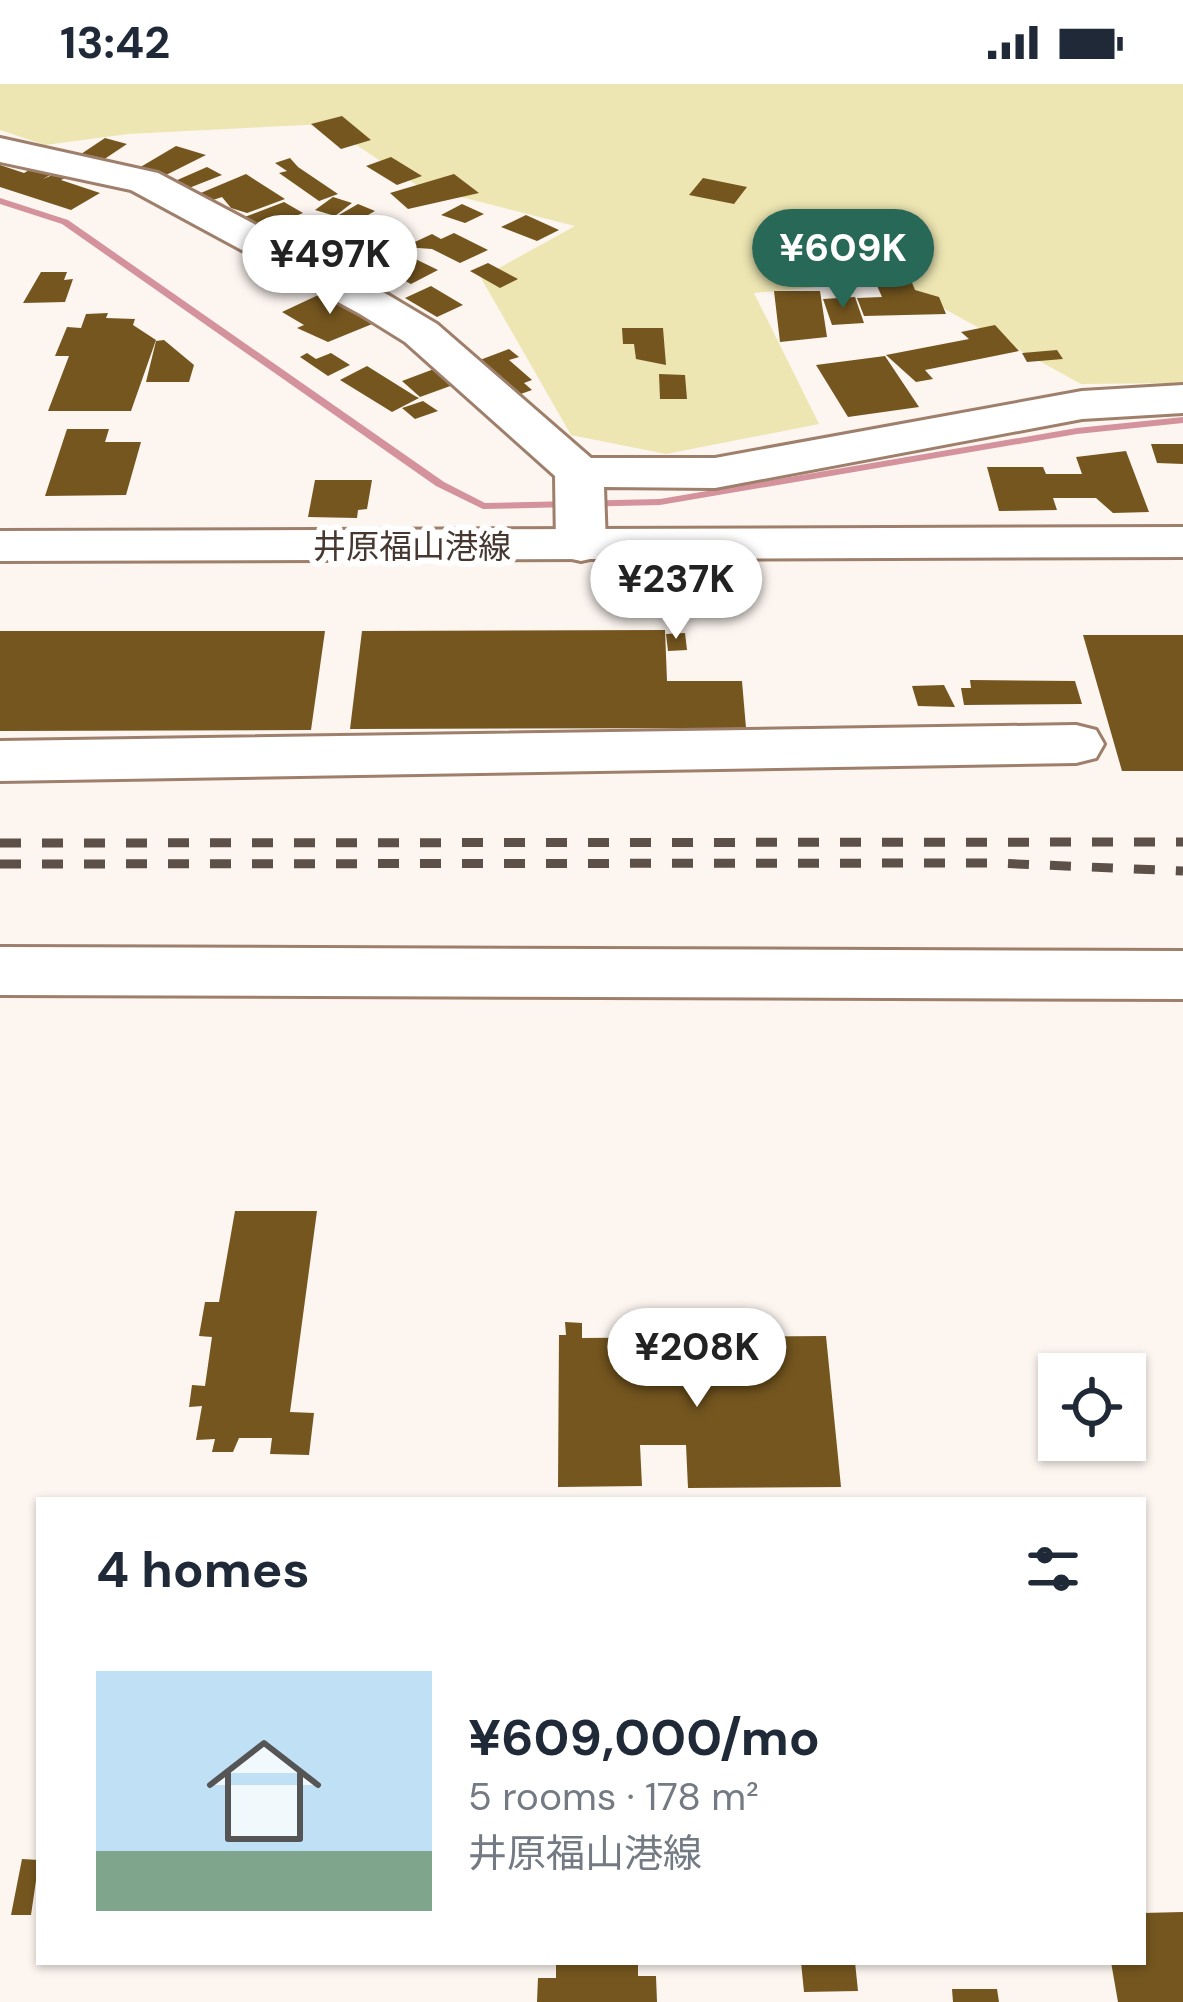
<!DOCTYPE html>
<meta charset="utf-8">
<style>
:root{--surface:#fff;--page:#f2f2f3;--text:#1f2937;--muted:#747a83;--line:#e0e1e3;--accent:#286856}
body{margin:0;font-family:"DM Sans","Noto Sans JP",sans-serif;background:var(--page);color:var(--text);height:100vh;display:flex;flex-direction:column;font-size:45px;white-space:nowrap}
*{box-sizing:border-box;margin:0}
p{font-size:39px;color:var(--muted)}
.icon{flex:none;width:66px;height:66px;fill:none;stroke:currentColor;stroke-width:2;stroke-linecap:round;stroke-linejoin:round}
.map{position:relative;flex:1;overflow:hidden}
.sheet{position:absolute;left:36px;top:1413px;width:1110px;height:468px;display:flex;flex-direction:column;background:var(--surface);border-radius:0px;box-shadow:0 3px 9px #0004}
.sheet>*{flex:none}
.buttons{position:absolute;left:1038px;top:1269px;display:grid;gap:24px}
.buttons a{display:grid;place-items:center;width:108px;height:108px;border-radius:0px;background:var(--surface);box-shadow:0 3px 9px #0004;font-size:60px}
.price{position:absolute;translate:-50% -102px;padding:0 27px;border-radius:42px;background:#fff;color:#222;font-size:39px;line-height:78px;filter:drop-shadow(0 3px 6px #0008)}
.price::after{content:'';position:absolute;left:50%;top:72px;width:36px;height:27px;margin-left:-18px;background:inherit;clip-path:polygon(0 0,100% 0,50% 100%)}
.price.on{background:var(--accent);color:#fff}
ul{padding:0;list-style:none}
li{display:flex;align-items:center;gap:36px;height:300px;padding:0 60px}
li+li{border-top:3px solid var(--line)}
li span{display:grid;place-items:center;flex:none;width:336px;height:240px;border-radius:0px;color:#555}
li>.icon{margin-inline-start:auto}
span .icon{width:144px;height:144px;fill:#fffc;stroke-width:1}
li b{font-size:51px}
h2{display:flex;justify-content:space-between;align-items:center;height:144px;padding:0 60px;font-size:51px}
.status{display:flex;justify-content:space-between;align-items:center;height:84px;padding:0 60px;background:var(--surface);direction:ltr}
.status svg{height:33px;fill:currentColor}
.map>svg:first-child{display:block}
.green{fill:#ede6b2}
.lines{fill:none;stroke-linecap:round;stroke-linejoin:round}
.stream{fill:#d4929d;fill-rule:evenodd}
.building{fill:#75561f}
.minor-casing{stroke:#9e7f6b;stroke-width:6}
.major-casing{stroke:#9e7f6b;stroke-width:6}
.minor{fill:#fff;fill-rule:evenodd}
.major{fill:#fff;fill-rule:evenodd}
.rail{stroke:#5d5049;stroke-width:9;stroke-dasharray:21 21;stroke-linecap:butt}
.labels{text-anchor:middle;stroke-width:12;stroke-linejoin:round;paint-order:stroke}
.far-street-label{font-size:33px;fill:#463830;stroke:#fff}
</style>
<div class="status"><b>13:42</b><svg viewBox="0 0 49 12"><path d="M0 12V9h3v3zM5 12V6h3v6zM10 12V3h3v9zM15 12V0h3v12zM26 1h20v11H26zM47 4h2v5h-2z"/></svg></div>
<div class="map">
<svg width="1183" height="1918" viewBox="0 0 1183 1918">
<rect width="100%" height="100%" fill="#fcf5f0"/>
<path class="green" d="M0,0h1183v299l-102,1 -189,-104 -138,13 65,131 -153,30 -95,-19 -90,-157 94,-52 -157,-40 -93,-62 -197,10 -83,11 -45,-15z"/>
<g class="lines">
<path class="stream" d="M0,114l68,22 376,262 41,21 175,-4 417,-71 106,-11v6l-106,11 -417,71 -177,4 -47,-23 -374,-262 -62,-20z"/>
</g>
<path class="building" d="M342,32l29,24 -30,9 -30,-25z
M105,54l22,6 -24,16 -22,-6z
M176,62l30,9 -46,23 -28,-6z
M391,73l31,19 -25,9 -31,-19z
M290,74l8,9 40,27 -19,7 -40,-28 8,-2 -12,-8z
M42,79l17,7 -16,9 24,-10 9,3 -15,8 39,13 -29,17 -71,-23v-22l24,8z
M207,83l15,8 -33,13 -14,-7z
M246,90l39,25 -38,14 -16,-5 -9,-11 -15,5 -11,-7z
M454,90l25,19 -71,16 -18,-16z
M703,94l44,9 -13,17 -45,-9z
M333,113l19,6 -17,13 -20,-6z
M284,118l19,11 -41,17 -20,-12z
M358,120l17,7 -19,11 -17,-7z
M462,120l22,10 -19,9 -24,-8z
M526,131l33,15 -22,11 -36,-14z
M454,149l34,17 -28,13 -28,-14 -28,-2 28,-13 9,5z
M403,169l35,17 -27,14 -35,-18z
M488,179l30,16 -18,9 -30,-17z
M41,188h26l-3,8 9,-1 -8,23 -42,1z
M910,194l5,12 24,7 7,17 -82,2 -7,-18 25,-1 -8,-18z
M431,202l32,19 -26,12 -32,-19z
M329,206l53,30 -54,22 -31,-14 7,-3 -22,-13z
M774,207h46l7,46 -47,5z
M855,213l9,26 -32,2 -9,-26z
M108,229l-2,5 29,1 -2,6 23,15 -25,71h-83l21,-55h-14l12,-29 14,1 5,-14z
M995,241l24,26 -94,19 8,9 -17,3 -30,-27 83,-16 -8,-7z
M622,244h41l3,37 -30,-6 -2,-15h-11z
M164,256l30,25 -5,17h-43l10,-41z
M509,265l10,8 -10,3 23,20 -8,3 8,7 -20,7 -40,-34z
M1057,266l6,9 -36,3 -5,-9z
M307,269l9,6 15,-6 19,12 -22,11 -28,-19z
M885,272l34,51 -71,10 -32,-52z
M367,282l48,30 4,2 -27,14 -52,-32z
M434,285l19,16 -33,12 -18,-16z
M659,290l26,1 2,24h-27z
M423,317l15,10 -23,8 -13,-11z
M67,345h42l-4,13h36l-15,53 -81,1z
M1151,360h32v20l-26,-1z
M1126,367l23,61 -36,1 -17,-15h-43l4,12 -58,1 -12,-44h56l3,7h36l-6,-17z
M315,396h57l-5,29 -9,1 -1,8 -49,-1z
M665,546l2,51h75l4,47 -396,1 12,-98z
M0,547h325l-14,99 -311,1z
M685,549l2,17 -19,1 -2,-17z
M1083,551h100v136h-61z
M970,596l105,1 7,23 -118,1 -3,-17h10z
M944,601l11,22 -37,-1 -6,-20z
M235,1127h82l-27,201 24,1 -5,42 -39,-1 2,-16h-33l-6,14h-21l3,-13 -19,1 6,-34 -13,1 3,-22 13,1 7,-49 -13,-1 6,-34h14z
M565,1238l17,1v15l244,-2 15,151 -153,1 -2,-43h-46l2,41 -84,1 1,-152h7z
M22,1775l17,1 -8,55h-20z
M1183,1828v90h-65l-7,-40h32v-49z
M556,1878h82v14h18l1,26h-120l1,-24h18z
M801,1878h54l3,29 -54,1z
M952,1905h45l2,13h-46z"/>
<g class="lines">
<g class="minor-casing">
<path id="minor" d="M0,54l158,35 232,123 47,28 154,134h124l367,-67 101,-6v28l-101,6 -367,69 -111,-1 2,59 -7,11 -18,4 -18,-4 -7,-11 -1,-70 -150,-134 -45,-28 -229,-124 -131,-28z
M1076,641l20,5 8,14 -8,14 -20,5 -1076,18v-40z
M0,863l1183,4v48l-1183,-4z"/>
</g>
<g class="major-casing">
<path id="major" d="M1183,443v30l-1183,4v-30z"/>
</g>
<use href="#minor" class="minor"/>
<use href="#major" class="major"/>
<path class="rail" d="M0,759l1183,-1
M0,780l995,-1 188,8"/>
</g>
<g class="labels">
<g class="far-street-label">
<text x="412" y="474">井原福山港線</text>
</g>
</g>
</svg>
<div class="buttons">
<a><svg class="icon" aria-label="locate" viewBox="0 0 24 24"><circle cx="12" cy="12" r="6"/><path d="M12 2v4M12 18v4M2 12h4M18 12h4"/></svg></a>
</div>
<b class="price on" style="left:843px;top:227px">¥609K</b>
<b class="price" style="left:330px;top:233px">¥497K</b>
<b class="price" style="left:676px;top:558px">¥237K</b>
<b class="price" style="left:697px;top:1326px">¥208K</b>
<section class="sheet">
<h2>4 homes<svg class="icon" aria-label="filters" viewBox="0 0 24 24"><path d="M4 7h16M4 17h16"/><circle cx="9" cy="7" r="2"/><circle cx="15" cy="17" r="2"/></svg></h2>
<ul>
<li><span style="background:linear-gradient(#bfe0f5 75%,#7fa58c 0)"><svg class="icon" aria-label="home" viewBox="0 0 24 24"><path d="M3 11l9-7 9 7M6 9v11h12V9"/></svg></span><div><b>¥609,000/mo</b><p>5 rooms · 178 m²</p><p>井原福山港線</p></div></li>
</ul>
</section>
</div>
